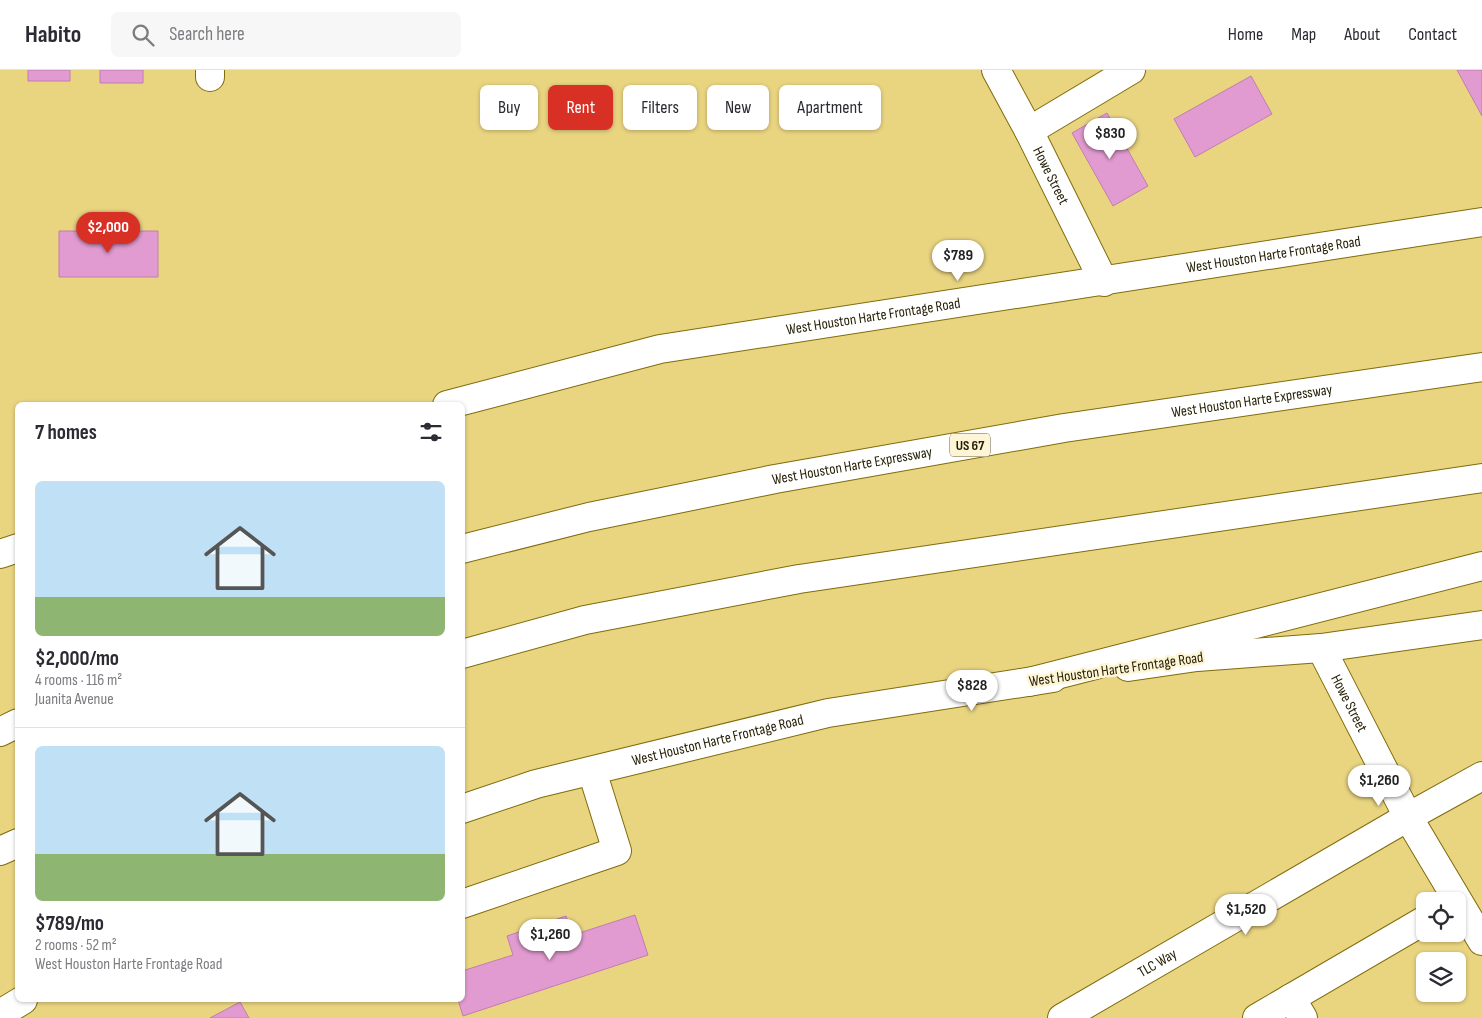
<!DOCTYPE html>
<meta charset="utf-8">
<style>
:root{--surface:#fff;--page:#f7f7f7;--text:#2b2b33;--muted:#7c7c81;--line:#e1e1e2;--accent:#d93025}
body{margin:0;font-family:"Sofia Sans Condensed",sans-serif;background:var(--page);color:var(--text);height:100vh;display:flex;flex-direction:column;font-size:19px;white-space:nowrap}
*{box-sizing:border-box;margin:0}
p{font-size:16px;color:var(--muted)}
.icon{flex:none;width:28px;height:28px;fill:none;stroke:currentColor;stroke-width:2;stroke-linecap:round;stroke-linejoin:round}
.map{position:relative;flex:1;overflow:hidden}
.drawer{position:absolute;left:15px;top:332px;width:450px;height:600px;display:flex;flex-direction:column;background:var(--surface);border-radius:8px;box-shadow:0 1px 4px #0004}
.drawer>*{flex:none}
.banner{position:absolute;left:480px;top:15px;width:475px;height:45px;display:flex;gap:10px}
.controls{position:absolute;left:1416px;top:822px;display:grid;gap:10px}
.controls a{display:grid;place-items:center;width:50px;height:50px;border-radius:8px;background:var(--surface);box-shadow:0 1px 4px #0004;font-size:25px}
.price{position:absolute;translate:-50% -42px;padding:0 11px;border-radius:18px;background:#fff;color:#222;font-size:16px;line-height:32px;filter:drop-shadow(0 1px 2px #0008)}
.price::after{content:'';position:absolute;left:50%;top:30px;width:15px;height:11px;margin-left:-8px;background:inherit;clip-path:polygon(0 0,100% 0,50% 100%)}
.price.active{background:var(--accent);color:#fff}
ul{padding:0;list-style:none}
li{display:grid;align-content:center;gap:10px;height:265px;padding:0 20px}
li+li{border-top:1px solid var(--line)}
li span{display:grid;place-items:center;height:155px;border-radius:8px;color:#555}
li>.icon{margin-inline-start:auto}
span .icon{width:90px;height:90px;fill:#fffc;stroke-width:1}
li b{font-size:21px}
h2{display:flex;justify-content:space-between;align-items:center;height:60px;padding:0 20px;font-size:21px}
.pill{padding:0 18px;border-radius:8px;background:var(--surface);box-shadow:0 1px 4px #0004;font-size:18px;line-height:45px}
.pill.active{background:var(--accent);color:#fff}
header{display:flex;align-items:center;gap:30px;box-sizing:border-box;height:70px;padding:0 25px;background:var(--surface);border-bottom:1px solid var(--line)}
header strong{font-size:24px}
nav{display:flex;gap:28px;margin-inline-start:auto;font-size:18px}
.search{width:350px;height:45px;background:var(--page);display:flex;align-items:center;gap:12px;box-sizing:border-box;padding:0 18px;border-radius:8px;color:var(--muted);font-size:19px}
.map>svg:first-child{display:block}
.building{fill:#e19bd0;stroke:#c07db1}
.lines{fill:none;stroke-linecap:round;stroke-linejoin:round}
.minor-casing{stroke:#806c0b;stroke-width:30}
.major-casing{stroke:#806c0b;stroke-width:30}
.highway-casing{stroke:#806c0b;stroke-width:30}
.minor{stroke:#fff;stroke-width:28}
.major{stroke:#fff;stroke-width:28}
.highway{stroke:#fff;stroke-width:28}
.labels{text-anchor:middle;stroke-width:5;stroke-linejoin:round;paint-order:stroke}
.shield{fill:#fdf5d5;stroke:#645e42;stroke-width:1}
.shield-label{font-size:14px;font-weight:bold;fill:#231d03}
.street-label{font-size:15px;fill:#231d03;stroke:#fdf5d5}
</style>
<header>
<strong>Habito</strong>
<div class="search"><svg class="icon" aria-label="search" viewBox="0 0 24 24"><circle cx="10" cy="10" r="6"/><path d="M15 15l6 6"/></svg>Search here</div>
<nav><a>Home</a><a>Map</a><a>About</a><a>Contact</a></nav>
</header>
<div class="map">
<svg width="1482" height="948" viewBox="0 0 1482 948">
<rect width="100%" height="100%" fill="#e9d480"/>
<path class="building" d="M28,0h42v11h-42z
M100,0h43v13h-43z
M1457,0h25v46z
M1251,6l21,38 -77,43 -21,-38z
M1107,43l41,73 -35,20 -41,-73z
M59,161h99v46h-99z
M635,845l13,40 -185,61 -5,-16h4v-29l51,-16 -6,-19 59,-20 7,19z
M240,932l9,16h-39z"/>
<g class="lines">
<g class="minor-casing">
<g id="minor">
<path d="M210,0v7"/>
<path id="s1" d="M996,0l33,61 75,151"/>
<path d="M1029,61l102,-61"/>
<path id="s2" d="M1321,578l87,169 74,124"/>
<path d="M462,834l155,-53 -25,-80"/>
<path d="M1291,928l12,20"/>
<path id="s3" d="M1062,948l346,-201 74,-41"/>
<path d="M1257,948l168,-98"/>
</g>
</g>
<g class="major-casing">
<g id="major">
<path id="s4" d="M447,335l213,-56 822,-127"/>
<path d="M0,484l18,-6"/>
<path d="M1128,597l69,-10 124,-9 161,-23"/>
<path id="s5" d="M462,739l74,-25 292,-71 225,-35"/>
<path d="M0,944l23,-14"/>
</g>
</g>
<g class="highway-casing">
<g id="highway">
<path id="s6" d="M462,479l127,-32 186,-38 289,-51 418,-61"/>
<path d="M462,584l123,-34 214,-41 683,-101"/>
<path d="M1029,612l453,-116"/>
<path d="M0,662l18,-9"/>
<path d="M0,781l18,-8"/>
</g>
</g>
<use href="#minor" class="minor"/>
<use href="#major" class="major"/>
<use href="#highway" class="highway"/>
</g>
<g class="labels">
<rect class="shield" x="950" y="363.5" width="40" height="23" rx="4"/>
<g class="shield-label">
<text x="970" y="380">US 67</text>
</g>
<g class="street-label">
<text dy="5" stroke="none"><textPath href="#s1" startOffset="119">Howe Street</textPath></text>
<text dy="5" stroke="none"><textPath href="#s4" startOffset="841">West Houston Harte Frontage Road</textPath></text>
<text dy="5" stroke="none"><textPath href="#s4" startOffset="436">West Houston Harte Frontage Road</textPath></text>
<text dy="5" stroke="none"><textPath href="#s6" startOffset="804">West Houston Harte Expressway</textPath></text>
<text dy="5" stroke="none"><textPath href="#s6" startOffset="399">West Houston Harte Expressway</textPath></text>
<text transform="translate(1116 599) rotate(-8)" y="5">West Houston Harte Frontage Road</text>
<text dy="5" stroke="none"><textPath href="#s2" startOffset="62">Howe Street</textPath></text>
<text dy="5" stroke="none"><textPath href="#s5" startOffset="265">West Houston Harte Frontage Road</textPath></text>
<text dy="5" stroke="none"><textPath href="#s3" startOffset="110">TLC Way</textPath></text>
</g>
</g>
</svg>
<div class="controls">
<a><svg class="icon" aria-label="locate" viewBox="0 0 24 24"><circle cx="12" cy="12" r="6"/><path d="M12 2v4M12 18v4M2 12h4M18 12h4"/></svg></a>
<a><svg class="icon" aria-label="layers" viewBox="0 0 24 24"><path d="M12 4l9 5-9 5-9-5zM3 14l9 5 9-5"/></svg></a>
</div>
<b class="price" style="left:1110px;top:90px">$830</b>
<b class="price active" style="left:108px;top:184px">$2,000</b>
<b class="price" style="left:958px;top:212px">$789</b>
<b class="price" style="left:972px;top:642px">$828</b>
<b class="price" style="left:1379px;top:737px">$1,260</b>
<b class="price" style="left:1246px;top:866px">$1,520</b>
<b class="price" style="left:550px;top:891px">$1,260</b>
<div class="banner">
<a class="pill">Buy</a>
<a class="pill active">Rent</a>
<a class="pill">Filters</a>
<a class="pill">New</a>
<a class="pill">Apartment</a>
</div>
<section class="drawer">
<h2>7 homes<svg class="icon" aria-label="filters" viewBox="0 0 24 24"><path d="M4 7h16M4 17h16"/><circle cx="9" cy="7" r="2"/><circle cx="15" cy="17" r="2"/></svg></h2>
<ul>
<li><span style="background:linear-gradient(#bfe0f5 75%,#8fb573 0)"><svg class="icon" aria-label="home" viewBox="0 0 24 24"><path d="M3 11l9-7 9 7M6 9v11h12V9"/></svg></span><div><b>$2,000/mo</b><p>4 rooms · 116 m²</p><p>Juanita Avenue</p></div></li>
<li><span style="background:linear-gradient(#bfe0f5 70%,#8fb573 0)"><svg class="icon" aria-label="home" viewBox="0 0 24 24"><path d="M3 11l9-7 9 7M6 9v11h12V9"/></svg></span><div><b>$789/mo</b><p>2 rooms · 52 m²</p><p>West Houston Harte Frontage Road</p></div></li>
</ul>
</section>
</div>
